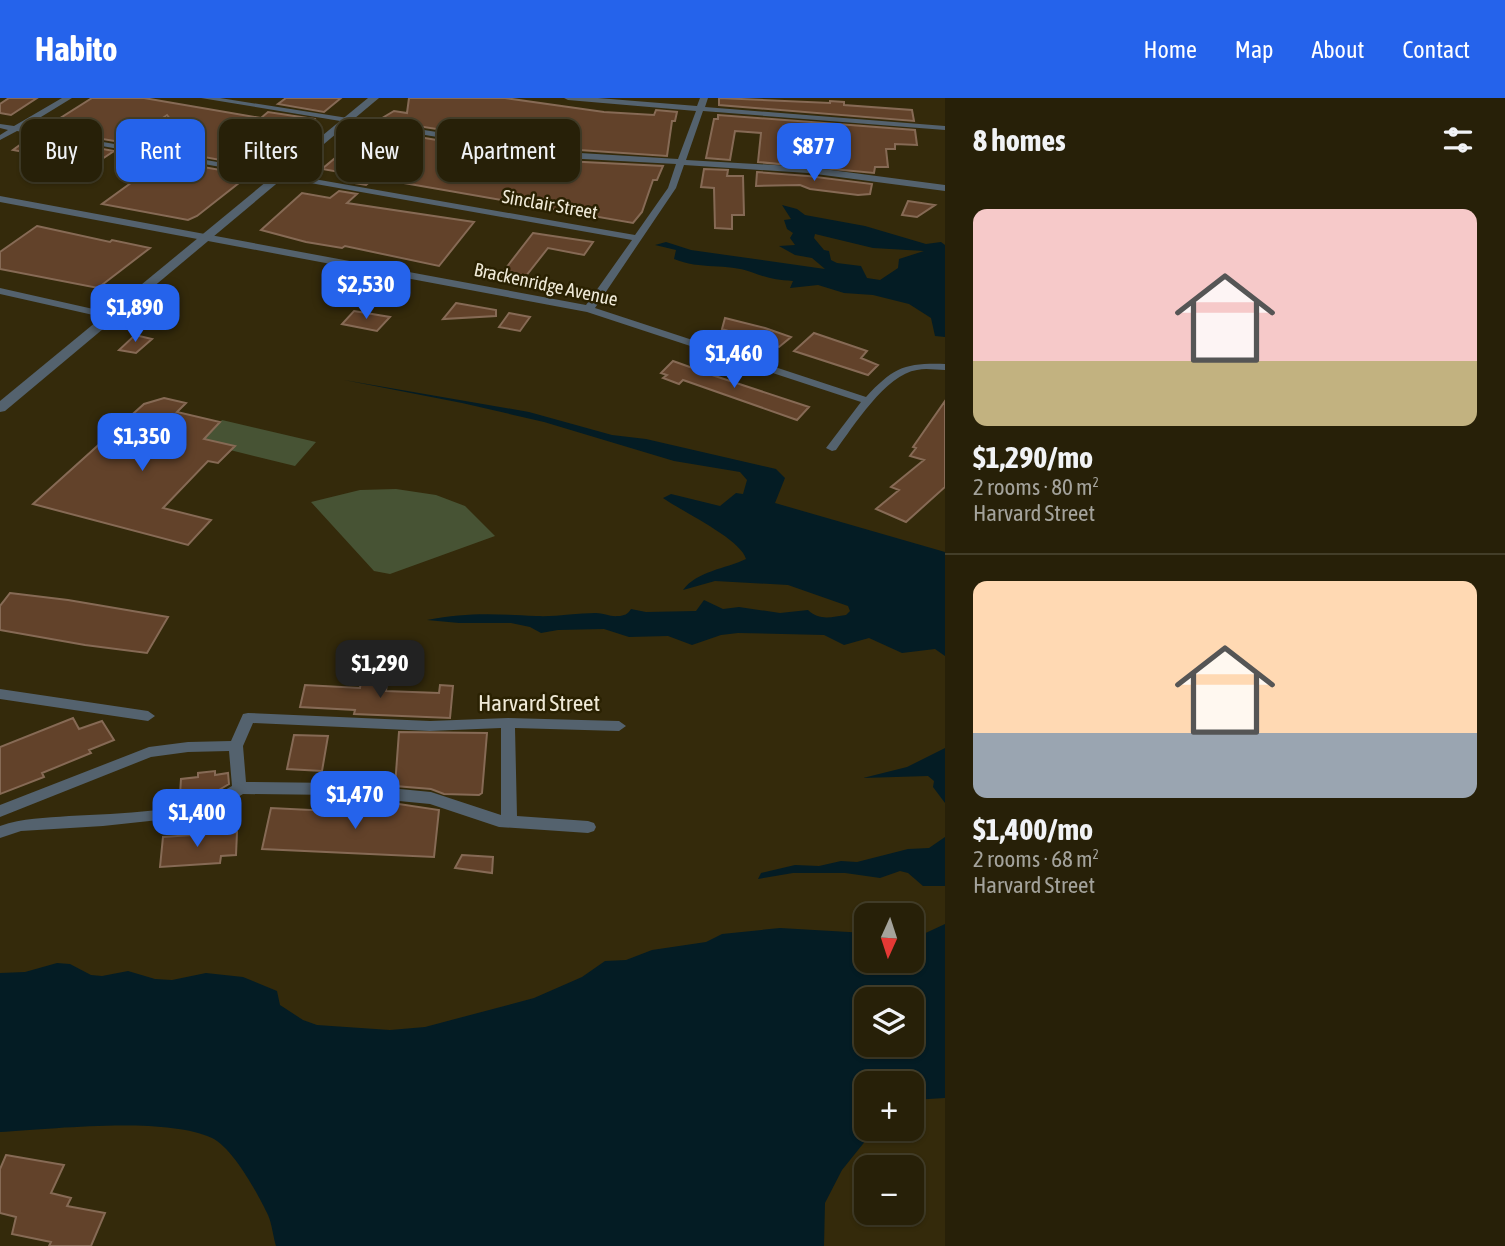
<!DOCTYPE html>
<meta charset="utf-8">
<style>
:root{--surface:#272008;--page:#332d16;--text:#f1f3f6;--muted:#a4a39c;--line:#433e29;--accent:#2563eb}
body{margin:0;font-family:"Asap Condensed",sans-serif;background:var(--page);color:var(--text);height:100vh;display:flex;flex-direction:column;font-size:26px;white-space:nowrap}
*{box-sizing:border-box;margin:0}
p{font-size:23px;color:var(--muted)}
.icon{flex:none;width:38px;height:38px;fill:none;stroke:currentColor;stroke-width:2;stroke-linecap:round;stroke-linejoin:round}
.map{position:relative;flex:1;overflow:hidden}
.drawer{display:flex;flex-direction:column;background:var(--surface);width:560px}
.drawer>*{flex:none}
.hud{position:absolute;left:21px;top:21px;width:665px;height:63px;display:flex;gap:14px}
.needle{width:46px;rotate:183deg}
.tools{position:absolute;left:854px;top:805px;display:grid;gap:14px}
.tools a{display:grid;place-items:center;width:70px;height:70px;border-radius:14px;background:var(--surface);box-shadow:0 2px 5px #0004,0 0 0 2px var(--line);font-size:35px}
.price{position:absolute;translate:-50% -60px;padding:0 16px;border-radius:14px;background:var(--accent);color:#fff;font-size:23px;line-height:46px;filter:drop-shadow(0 2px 4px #0008)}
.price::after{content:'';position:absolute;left:50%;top:42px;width:21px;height:16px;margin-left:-10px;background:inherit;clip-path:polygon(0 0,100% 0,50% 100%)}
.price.active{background:#222;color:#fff}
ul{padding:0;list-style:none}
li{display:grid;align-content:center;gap:14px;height:371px;padding:0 28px}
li+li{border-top:2px solid var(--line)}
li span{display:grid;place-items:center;height:217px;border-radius:14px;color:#555}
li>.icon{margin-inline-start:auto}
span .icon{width:126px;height:126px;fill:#fffc;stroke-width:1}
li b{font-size:30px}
h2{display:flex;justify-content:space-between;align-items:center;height:84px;padding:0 28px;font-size:30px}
.pill{padding:0 24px;border-radius:14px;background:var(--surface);box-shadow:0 2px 5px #0004,0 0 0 2px var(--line);font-size:24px;line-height:63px}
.pill.active{background:var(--accent);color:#fff}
header{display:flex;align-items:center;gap:42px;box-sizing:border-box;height:98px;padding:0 35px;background:var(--accent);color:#fff}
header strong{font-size:33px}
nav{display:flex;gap:38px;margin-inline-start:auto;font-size:24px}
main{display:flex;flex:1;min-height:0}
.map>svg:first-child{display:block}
.green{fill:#475334}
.water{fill:#041c24;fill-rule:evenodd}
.building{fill:#62422a;stroke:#866a55;stroke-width:2}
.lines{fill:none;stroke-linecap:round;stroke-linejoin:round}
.minor{fill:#54626e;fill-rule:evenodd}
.tertiary{fill:#54626e;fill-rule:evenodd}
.labels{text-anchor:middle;stroke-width:5;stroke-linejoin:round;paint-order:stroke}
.far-street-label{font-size:19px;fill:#f0ead8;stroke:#2a2102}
.street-label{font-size:23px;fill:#f0ead8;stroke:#2a2102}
</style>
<header>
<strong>Habito</strong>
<nav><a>Home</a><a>Map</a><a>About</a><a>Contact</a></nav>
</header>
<main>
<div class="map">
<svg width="945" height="1148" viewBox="0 0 945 1148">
<rect width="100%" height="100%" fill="#342a0b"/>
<path class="green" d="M222,322l94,22 -21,24 -65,-16 4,-4 -30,-7z
M396,391l40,6 29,11 30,30 -105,38 -16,-3 -63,-69 49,-12z"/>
<path class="water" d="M782,107l15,4 8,6 60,11 61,18 15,-2 4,3v92l-10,-1 -4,-18 -22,-14 -36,-9 -29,-2 -26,-8 -28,3 3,-7c-18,-1 -26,-3 -42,-9 -24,-9 -51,-2 -77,-13l2,-9 -21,-5 11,-3 25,8 134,19 -13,-11 -17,-3 -16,-9 16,-1 -5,-7 3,-5 -6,-4 -3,-9 7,-1zM815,136l58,14 51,3 -25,8 -1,9 -18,12 -13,-2 -6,-12 -24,-3 -6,-3 -2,-9 -5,-1 -10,-12z
M344,282l185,32 83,23 34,4 130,30 9,9 -10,25 170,49v104l-10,-7 -33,4 -33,-15 -25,7 -20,-10 -86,-2 -17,2 -29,10 -24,-9 -39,1 -25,-8 -46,1 -17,3 -11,-6 -19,-4h-52l-32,-3c41,-8 68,-6 109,-4 20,1 40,-3 60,-3 7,0 15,4 22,3 6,0 10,-2 13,-7l15,3 50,-1 8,-11 19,9 16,-2 41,6 28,-3c11,11 24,7 38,5l4,-4 -2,-5 -60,-21 -73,-4 -32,9c14,-19 42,-21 63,-31 -5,-20 -65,-48 -83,-61l8,-4 49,12 16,-13 7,1 4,-14 -7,-8 -66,-11 -130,-39 -82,-19z
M945,650v55l-12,-16 1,-6 -6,-5 -65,2 44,-11z
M945,739v49h-22l-15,-13 -8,-2 -20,7 -35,-5h-52l-35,6 3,-6 34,-8 24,1 22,-5 16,1 51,-13 21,-1z
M945,826v174l-33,2v-17h-46v46h9l-33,41 -17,33 -1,43h-548c-3,-10 -4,-22 -8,-31 -10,-21 -35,-67 -56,-77 -48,-22 -158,-9 -212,-6v-159l25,-1 32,-9 13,1 21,11 11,1 26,-5 27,8 17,1 34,-7 37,4 34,14 3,14 23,15 14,5 73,5 35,-3 109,-29 48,-21 23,-16 21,-1 26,-10 54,-8 16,-8 58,-6 86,5v28h46v-25l5,1zM866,901h46v46h-46z"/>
<path class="building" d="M9,0h28l-26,17 -11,-2v-9z
M92,0h52l117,20 7,-6 46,7 -9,7 3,1 -49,40 -110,-20 25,-23 -7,-9 -41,28 -83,-14z
M286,0h55l-17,14 -46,-8z
M409,0h96l99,14 50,3 2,-5 21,2 -2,9h-3l-5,35 -103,-7 -185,-29 15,-9 13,2z
M719,0l111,5v-2l14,1v3l68,5 2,11 -195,-16z
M718,17l197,15 2,15 -22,-1v5h-9l2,18h-13l-1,6 -116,-11 3,-29 -26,-2 -5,29 -24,-2 8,-39h4z
M370,31l194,32 99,5 -6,14h-4l-11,32 -9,11 -235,-41 -25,-3 -7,6 -18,-3 9,-7 -35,-6z
M32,38l82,15 -21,14 -80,-15z
M141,58l108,19 -52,41 -9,4 -86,-16 44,-32 -18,-4z
M704,71l24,1 -1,6h16l1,39h-12v14l-17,-1 -1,-40 -13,-1z
M757,74l51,4 64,8 -2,10 -12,1 -48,-6 -10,-4 -44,1z
M339,93l18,3 -10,9 127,19 -35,44 -94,-20 -3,2 -36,-6 -45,-12 41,-37 28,5z
M908,103l27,4 -18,12 -15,-2z
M37,128l73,16 2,-2 38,8 -52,40 -98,-19v-17z
M533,135l13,2 47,7 -9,13 -36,-7 -26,33 -23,-4z
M456,205l40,7v6l-53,3z
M354,213l36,6 -13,14 -35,-7z
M509,215l21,4 -10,14 -21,-4z
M725,220l40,10 26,9 -12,10 -57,-18z
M814,235l53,18 -6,7 17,7 -10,10 -74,-24z
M135,237l17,4 -16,14 -17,-3z
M673,263l42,15 94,31 -12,13 -114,-40 -4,4 -16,-6 4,-3 -6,-2z
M164,300l22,5 -9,9 43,10 -16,17 31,7 -17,17 -10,-2 -45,47 48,12 -23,25 -155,-41 111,-100z
M945,303v86l-39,35 -30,-13 23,-19 -8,-3 33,-27 -14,-4 6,-8 -3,-1z
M10,495l58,7 100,17 -21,36 -62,-8 -85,-15v-24z
M361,583l26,1 -1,9 53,2 1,-8 13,1 -3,32 -96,-4 1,-4 -55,-3 5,-22 55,3z
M73,620l6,11 23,-8 12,19 -25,10 2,3 -49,20 2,4 -44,17v-47z
M399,634l88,1 -5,60 -3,2 -35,-1 -13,-5 -36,-3z
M294,637l34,1 -6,35 -35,-2z
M215,673v4l13,-2 1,11 -12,7 -37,4 1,-16 17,-2v-4z
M392,705l47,7 -5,47 -172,-8 9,-41 120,6z
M237,734l-1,23 -15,1 -1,7 -60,4 3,-30z
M462,757l31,2 -1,16 -37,-5z
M6,1057l58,10 -13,28 20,5 -4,8 38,7 -14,33h-42l2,-4 -39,-8 4,-17 -16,-4v-44z"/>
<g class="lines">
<path class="minor" d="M62,0h10l-49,30 612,107 33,-47 8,-24 -112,-6 -363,-60h19l344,54 114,7 18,-48 -128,-11 -4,-2h34l99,8 3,-8h8l-3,9 240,19v4l-242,-19 -17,49 122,7 137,18v6l-137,-18 -124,-8 -8,23 -81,120 271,89c28,-30 39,-34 79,-33v6c-9,0 -19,-2 -28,0 -31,4 -64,57 -81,80l-4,1 -6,-3 35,-46 -274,-90 -587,-110v-6l586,109 46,-65 -615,-109 -17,9v-5l8,-5 -8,-2v-4l14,2z
M0,190l111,25 5,3 -5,3 -111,-25z
M0,591l148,22 7,5 -7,5 -148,-22z
M248,615l182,8 78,-3 111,3 7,5 -7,5 -104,-3 2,88 71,5 6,2 2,4 -2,4 -6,2 -89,-6 -69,-23 -93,-9 -94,-1 -15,9 -30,10 -30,6 -65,7 -82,5 -21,7v-12c23,-8 45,-8 69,-10 53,-3 117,-2 163,-30l-3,-35 -41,1 -37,5 -151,60v-12l149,-58 39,-5 43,-1 12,-27zM253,625l177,8 71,-3v87l-70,-23 -94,-9 -91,-1 -3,-36z"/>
<path class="tertiary" d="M368,0h11l-374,313 -5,1v-11z"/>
</g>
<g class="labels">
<g class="far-street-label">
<text transform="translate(550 106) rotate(10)" y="7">Sinclair Street</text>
<text transform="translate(546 186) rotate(12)" y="7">Brackenridge Avenue</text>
</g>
<g class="street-label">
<text x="539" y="613">Harvard Street</text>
</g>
</g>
</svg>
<div class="tools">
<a><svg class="needle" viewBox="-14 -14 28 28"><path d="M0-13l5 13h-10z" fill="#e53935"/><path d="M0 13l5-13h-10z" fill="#a4a39c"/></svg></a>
<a><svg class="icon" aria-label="layers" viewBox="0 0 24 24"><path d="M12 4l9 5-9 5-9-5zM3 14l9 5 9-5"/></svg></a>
<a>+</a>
<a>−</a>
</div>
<b class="price" style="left:814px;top:85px">$877</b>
<b class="price" style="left:366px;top:223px">$2,530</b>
<b class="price" style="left:135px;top:246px">$1,890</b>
<b class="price" style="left:734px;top:292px">$1,460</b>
<b class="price" style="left:142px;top:375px">$1,350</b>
<b class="price active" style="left:380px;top:602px">$1,290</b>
<b class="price" style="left:355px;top:733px">$1,470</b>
<b class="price" style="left:197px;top:751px">$1,400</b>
<div class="hud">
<a class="pill">Buy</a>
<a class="pill active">Rent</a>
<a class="pill">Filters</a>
<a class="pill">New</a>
<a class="pill">Apartment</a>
</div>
</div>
<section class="drawer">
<h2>8 homes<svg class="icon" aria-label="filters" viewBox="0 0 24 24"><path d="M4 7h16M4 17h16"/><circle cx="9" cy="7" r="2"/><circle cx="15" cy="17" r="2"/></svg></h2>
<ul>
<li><span style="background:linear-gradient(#f6c9c9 70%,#c2b280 0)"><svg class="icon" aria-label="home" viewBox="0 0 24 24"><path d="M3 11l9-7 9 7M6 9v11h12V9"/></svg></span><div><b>$1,290/mo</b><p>2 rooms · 80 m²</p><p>Harvard Street</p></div></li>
<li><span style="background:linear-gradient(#ffd9b3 70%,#9aa5b1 0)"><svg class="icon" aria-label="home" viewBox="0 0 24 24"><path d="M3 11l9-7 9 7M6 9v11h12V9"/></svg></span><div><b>$1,400/mo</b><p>2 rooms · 68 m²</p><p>Harvard Street</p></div></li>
</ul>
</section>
</main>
